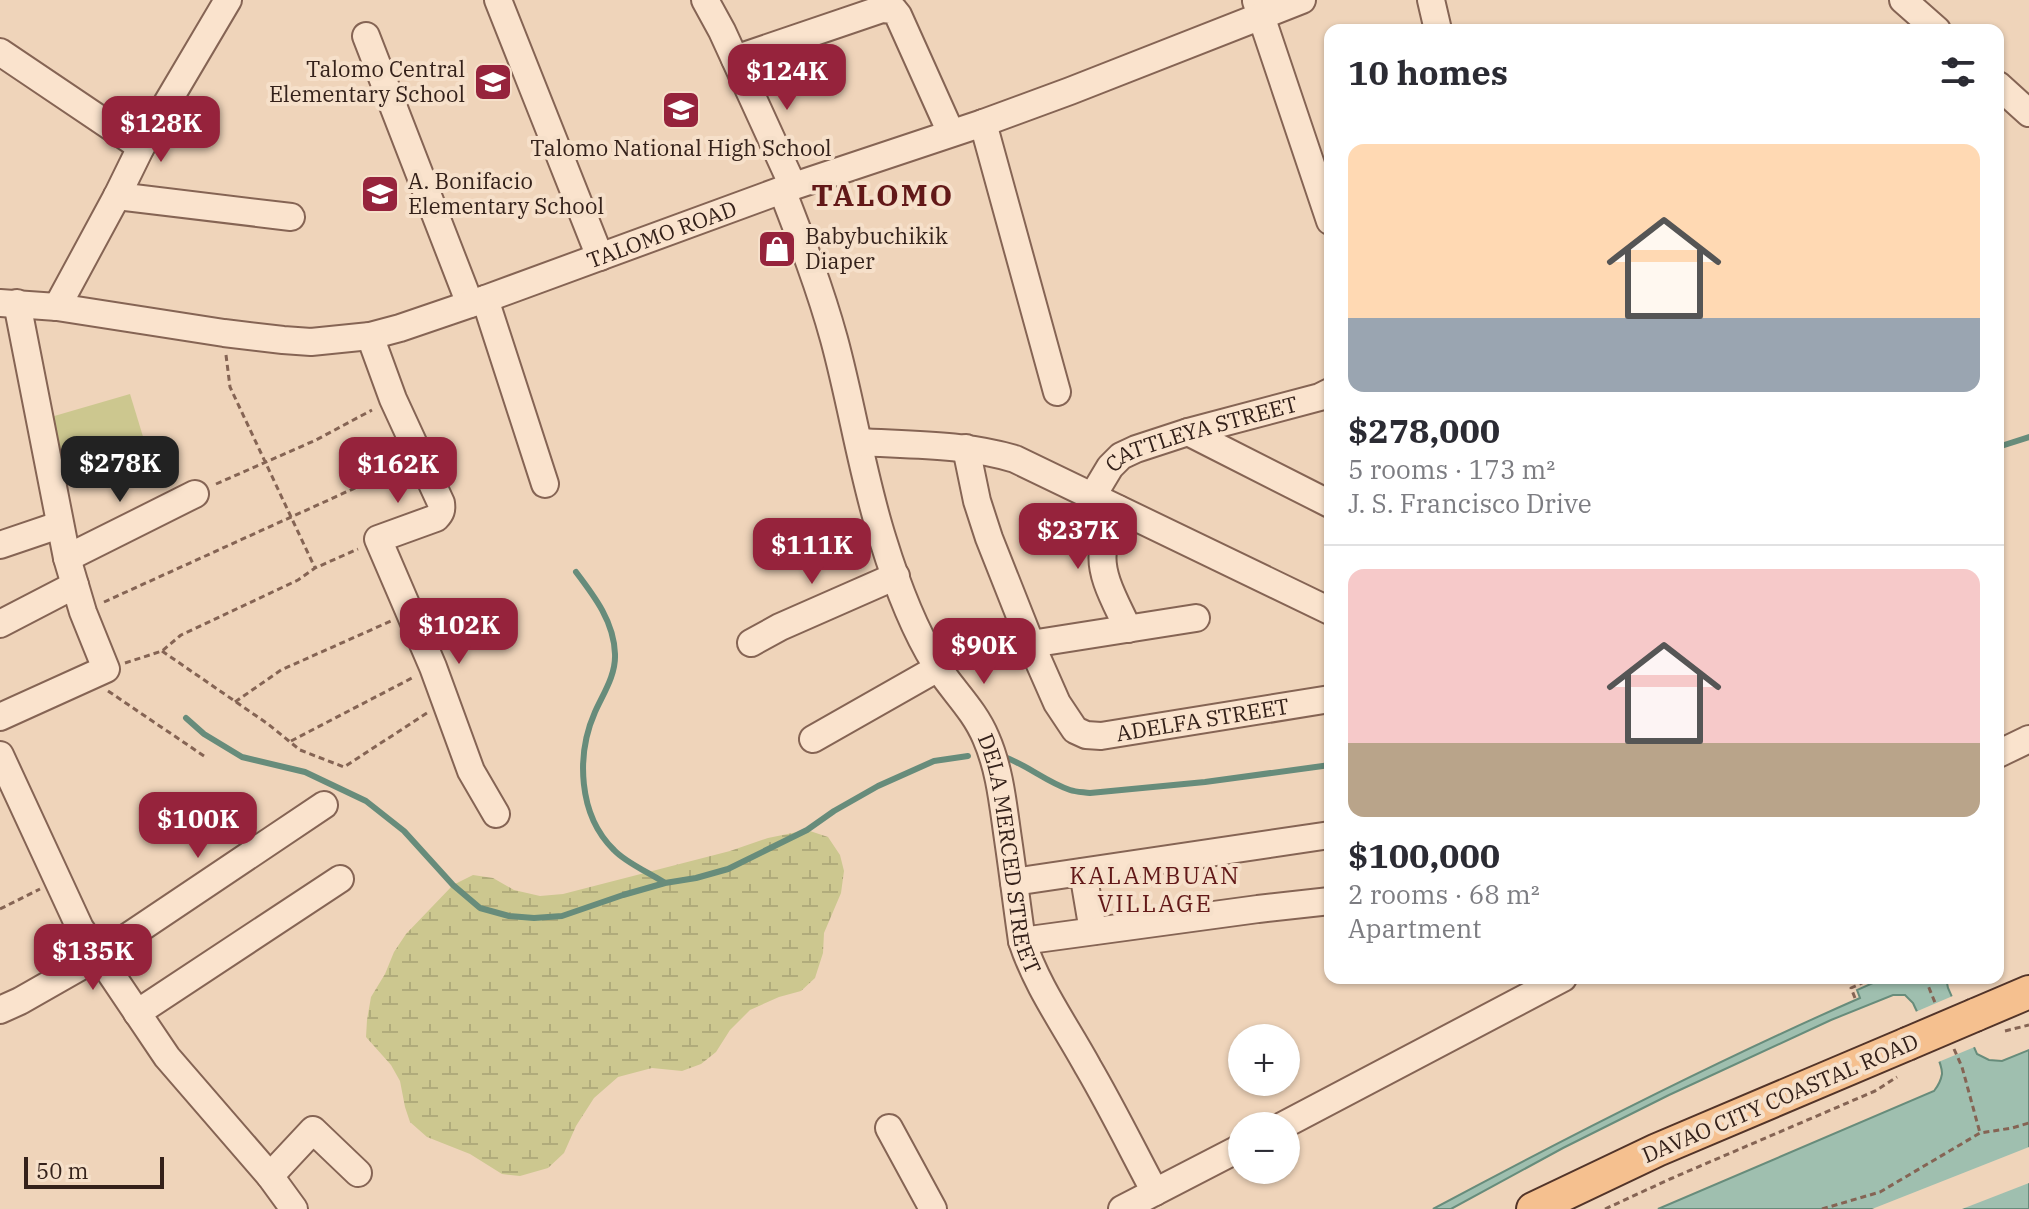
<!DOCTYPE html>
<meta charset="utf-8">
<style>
:root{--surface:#fff;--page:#f2f2f3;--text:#2b2b33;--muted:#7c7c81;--line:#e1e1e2;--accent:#96233c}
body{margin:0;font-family:"IBM Plex Serif",serif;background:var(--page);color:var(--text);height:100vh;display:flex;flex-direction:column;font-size:30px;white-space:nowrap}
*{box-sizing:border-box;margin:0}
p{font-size:26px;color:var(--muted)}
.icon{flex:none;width:44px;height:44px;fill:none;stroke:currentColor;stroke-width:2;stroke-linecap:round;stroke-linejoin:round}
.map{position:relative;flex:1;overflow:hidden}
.sheet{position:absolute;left:1324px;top:24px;width:680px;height:960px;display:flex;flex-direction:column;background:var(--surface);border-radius:16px;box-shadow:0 2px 6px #0004}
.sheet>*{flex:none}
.controls{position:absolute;left:1228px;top:1024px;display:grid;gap:16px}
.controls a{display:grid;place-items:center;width:72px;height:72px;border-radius:50%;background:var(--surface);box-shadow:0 2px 6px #0004;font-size:40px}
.scale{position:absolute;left:24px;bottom:20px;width:140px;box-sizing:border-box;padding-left:8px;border:4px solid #34211a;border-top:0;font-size:22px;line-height:28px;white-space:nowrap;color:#34211a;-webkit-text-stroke:6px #f6e0ca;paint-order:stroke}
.price{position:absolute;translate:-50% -68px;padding:0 18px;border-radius:16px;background:var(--accent);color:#fff;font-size:26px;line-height:52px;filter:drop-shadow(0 2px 4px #0008)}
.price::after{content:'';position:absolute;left:50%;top:48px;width:24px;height:18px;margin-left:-12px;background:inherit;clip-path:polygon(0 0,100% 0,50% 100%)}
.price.on{background:#222;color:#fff}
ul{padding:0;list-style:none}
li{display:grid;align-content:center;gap:16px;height:424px;padding:0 24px}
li+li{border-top:2px solid var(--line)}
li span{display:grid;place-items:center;height:248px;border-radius:16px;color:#555}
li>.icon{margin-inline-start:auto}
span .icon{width:144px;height:144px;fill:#fffc;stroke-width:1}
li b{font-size:34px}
h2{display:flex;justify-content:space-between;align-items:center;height:96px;padding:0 24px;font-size:34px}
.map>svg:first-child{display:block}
.green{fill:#ccc78f}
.wetland{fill:url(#wetland-marsh)}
.water{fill:#9fbfaf;stroke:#678c7b;stroke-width:2}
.pier{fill:#efd4ba}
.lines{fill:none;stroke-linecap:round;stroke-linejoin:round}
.stream{stroke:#678c7b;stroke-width:6}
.minor-casing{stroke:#856454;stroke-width:30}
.major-casing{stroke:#523429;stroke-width:36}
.path{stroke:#856454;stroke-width:3;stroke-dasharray:6 4;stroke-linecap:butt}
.minor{stroke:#fae3cd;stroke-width:26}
.major{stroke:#f5c08f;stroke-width:32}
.major-bridge-casing{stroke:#523429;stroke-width:36;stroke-linecap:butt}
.major-bridge{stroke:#f5c08f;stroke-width:32}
.labels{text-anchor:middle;stroke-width:8;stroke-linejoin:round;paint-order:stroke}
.poi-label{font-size:22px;fill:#34211a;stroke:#f6e0ca;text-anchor:start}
.street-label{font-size:22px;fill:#34211a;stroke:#f6e0ca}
.neighbourhood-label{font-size:24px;letter-spacing:2px;fill:#621818;stroke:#f6e0ca}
.district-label{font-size:30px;font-weight:bold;letter-spacing:2px;fill:#621818;stroke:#f6e0ca}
</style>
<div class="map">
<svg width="2029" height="1209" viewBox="0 0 2029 1209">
<defs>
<pattern id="wetland-marsh" width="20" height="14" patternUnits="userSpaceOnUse" patternTransform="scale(2)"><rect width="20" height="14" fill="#ccc78f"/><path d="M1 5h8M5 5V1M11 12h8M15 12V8" fill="none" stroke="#b0ab7b"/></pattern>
</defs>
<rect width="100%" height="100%" fill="#efd4ba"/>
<path class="green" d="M130,394l18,59 -87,26 -17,-60z"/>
<path class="wetland" d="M807,830l21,7 12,18 4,16 -3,22 -17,40 -1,20 -8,25 -14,13 -22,6 -29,13 -20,20 -14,22 -15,12 -19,7 -30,-3 -34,9 -24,21 -18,28 -12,27 -16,15 -28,8 -18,-2 -32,-20 -43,-17 -17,-15 -5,-15 -5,-26 -9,-16 -25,-28 1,-17 4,-23 14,-23 9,-22 12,-18 47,-49 20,-10 20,3 21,12 26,6 23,-2 167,-43 38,-13z"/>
<path class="water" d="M1884,978h62l2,10 29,66 12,6 13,1 27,-11v159h-371l276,-118c4,-5 7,-11 8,-17 1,-13 -23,-57 -29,-71l-8,-8h-12l-62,25 -162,75 -106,53 -112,61h-18c140,-75 281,-147 427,-211l-3,-8z"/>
<path class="pier" d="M1955,995l22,51 -41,17 -23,-50z
M2029,1147v36l-67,26h-90z"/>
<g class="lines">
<path class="stream" d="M1998,447l31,-10
M576,572c19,25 38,50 39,82 1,21 -12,40 -20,58 -19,43 -17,103 19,138 12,13 36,23 51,33
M186,718l18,16 38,23 63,15 61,29 38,30 49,54 27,23 29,8 25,2 28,-2 61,-21 42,-12 31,-5 32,-9 79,-39 27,-19 44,-25 56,-25 34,-5
M1002,756c24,8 44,26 68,34 6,2 13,2 20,3l115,-11 125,-17"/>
<g class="minor-casing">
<g id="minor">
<path d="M498,0l102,257"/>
<path d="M705,0l17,31 71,155"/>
<path d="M1431,0l7,30"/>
<path d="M1903,0l34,30"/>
<path d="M1256,1l74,220"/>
<path d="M366,36l104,268"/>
<path d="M0,52l141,95"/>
<path d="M735,59l147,-50 12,1 4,5 53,118"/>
<path d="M1998,85l31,28"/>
<path d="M983,123l74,269"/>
<path id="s1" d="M782,190c19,49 38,98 52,149 18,66 28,135 49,201 13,42 29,86 52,123 16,26 39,46 51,75 14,32 17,67 22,101 5,34 9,68 14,102 15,46 43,84 66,126 24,41 45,84 67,125"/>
<path d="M117,196l174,21"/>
<path d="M485,299l60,185"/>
<path id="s2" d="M0,303l57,4 167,26 59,7 28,2 59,-6 30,-8 85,-29 297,-109 201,-67 87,-32 232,-91"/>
<path d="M57,307l60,-111 24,-49 87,-147"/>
<path d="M370,336l23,63 48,104c1,7 0,10 -5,15l-58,21 55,128 38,104 25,43"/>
<path d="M1188,432l142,72"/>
<path d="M859,442c52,3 106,2 156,17l315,152"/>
<path id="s3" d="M966,448l11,53 12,37 42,106 26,59 18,27 11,5 15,1 229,-37"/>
<path id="s4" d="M1092,497l18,-30 11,-11 15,-7 52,-17 132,-35 10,-5"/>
<path d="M1118,509c-5,13 -13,28 -15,42 -4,25 15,55 25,78"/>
<path d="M0,545l59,-20"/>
<path d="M67,558l128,-64"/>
<path d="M0,624l75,-39"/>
<path d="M751,643l29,-16 116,-51"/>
<path d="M1031,644l165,-26"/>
<path d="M0,717l106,-48 -23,-57 -16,-54 -50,-255"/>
<path d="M813,739l125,-71"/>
<path d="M1998,754l31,-15"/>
<path d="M0,755l80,173 87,129 103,119 24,33"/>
<path d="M1083,872l10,59"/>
<path d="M1014,882l316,-47"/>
<path d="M1022,941l236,-32 72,-8"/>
<path d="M0,1010l20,-9 79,-45 225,-151"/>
<path d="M137,1013l203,-134"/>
<path d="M1282,1126l281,-148"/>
<path d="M889,1128l44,81"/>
<path d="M270,1176l43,-46 45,43"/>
<path d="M1122,1209l120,-62"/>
</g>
</g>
<g class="major-casing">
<path id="major" d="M1975,1015l54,-23
M1533,1209l124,-59 250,-106"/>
</g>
<path class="path" d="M226,355l4,32 85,181
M216,484l100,-44 56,-30
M104,602l295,-134
M162,651l106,73 32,26 44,17 83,-54
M125,663l37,-12 19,-16 117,-55 17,-12 43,-19
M108,691l96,65
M235,702l46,-32 110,-49
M291,741l121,-63
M0,909l40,-20
M1925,978l11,27
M1855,998l-4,-10 22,-10
M2005,1031l24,-6
M1954,1049l8,18 18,66
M1605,1209l65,-30 205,-88 22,-14
M1822,1209l58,-17 100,-59 32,-5 17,-5"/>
<use href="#minor" class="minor"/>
<use href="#major" class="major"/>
<g class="major-bridge-casing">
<path id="major-bridge" d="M1907,1044l68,-29"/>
</g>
<use href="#major-bridge" class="major-bridge"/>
</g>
<defs>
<g id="school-square" transform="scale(2)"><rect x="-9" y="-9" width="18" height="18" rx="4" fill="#96233c" stroke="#f6e0ca"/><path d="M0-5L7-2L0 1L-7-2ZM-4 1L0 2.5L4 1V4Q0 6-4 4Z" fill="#fff"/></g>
<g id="shop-square" transform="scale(2)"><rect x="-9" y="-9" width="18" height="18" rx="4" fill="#96233c" stroke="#f6e0ca"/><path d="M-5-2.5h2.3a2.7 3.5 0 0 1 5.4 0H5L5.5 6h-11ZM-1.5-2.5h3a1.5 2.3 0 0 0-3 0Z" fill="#fff"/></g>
</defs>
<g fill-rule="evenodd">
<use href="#school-square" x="493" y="82"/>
<use href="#school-square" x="681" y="110"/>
<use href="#school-square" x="380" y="194"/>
<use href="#shop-square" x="777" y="249"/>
</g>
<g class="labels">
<g class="poi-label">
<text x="465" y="77" text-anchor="end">Talomo Central<tspan x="465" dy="25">Elementary School</tspan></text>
<text x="681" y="156" text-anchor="middle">Talomo National High School</text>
<text x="408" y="189">A. Bonifacio<tspan x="408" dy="25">Elementary School</tspan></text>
<text x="805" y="244">Babybuchikik<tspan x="805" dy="25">Diaper</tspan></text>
</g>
<g class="street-label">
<text dy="8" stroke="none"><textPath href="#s2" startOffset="682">TALOMO ROAD</textPath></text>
<text dy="8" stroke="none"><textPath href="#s4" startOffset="134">CATTLEYA STREET</textPath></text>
<text dy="8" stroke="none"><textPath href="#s3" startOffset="434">ADELFA STREET</textPath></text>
<text dy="8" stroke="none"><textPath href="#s1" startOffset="708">DELA MERCED STREET</textPath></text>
<text transform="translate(1780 1098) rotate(-23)" y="8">DAVAO CITY COASTAL ROAD</text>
</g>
<g class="neighbourhood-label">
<text x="1155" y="884">KALAMBUAN<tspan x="1155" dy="28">VILLAGE</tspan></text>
</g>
<g class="district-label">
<text x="883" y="206">TALOMO</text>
</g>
</g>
</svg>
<div class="controls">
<a>+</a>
<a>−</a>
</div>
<div class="scale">50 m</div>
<b class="price" style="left:787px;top:112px">$124K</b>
<b class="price" style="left:161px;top:164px">$128K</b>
<b class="price on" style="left:120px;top:504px">$278K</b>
<b class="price" style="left:398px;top:505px">$162K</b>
<b class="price" style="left:1078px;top:571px">$237K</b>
<b class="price" style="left:812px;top:586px">$111K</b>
<b class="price" style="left:459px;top:666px">$102K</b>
<b class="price" style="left:984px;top:686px">$90K</b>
<b class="price" style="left:198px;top:860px">$100K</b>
<b class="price" style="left:93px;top:992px">$135K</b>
<section class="sheet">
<h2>10 homes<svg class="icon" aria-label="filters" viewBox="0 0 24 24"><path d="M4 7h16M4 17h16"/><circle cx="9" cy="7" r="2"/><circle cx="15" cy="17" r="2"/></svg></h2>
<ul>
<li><span style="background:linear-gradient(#ffd9b3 70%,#9aa5b1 0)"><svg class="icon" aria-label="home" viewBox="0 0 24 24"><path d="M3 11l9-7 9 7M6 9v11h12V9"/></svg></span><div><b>$278,000</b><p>5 rooms · 173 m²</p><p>J. S. Francisco Drive</p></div></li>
<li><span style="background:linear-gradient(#f6c9c9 70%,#b9a48a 0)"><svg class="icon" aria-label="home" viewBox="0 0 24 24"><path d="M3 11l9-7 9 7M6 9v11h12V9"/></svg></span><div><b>$100,000</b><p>2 rooms · 68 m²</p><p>Apartment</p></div></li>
</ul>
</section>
</div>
